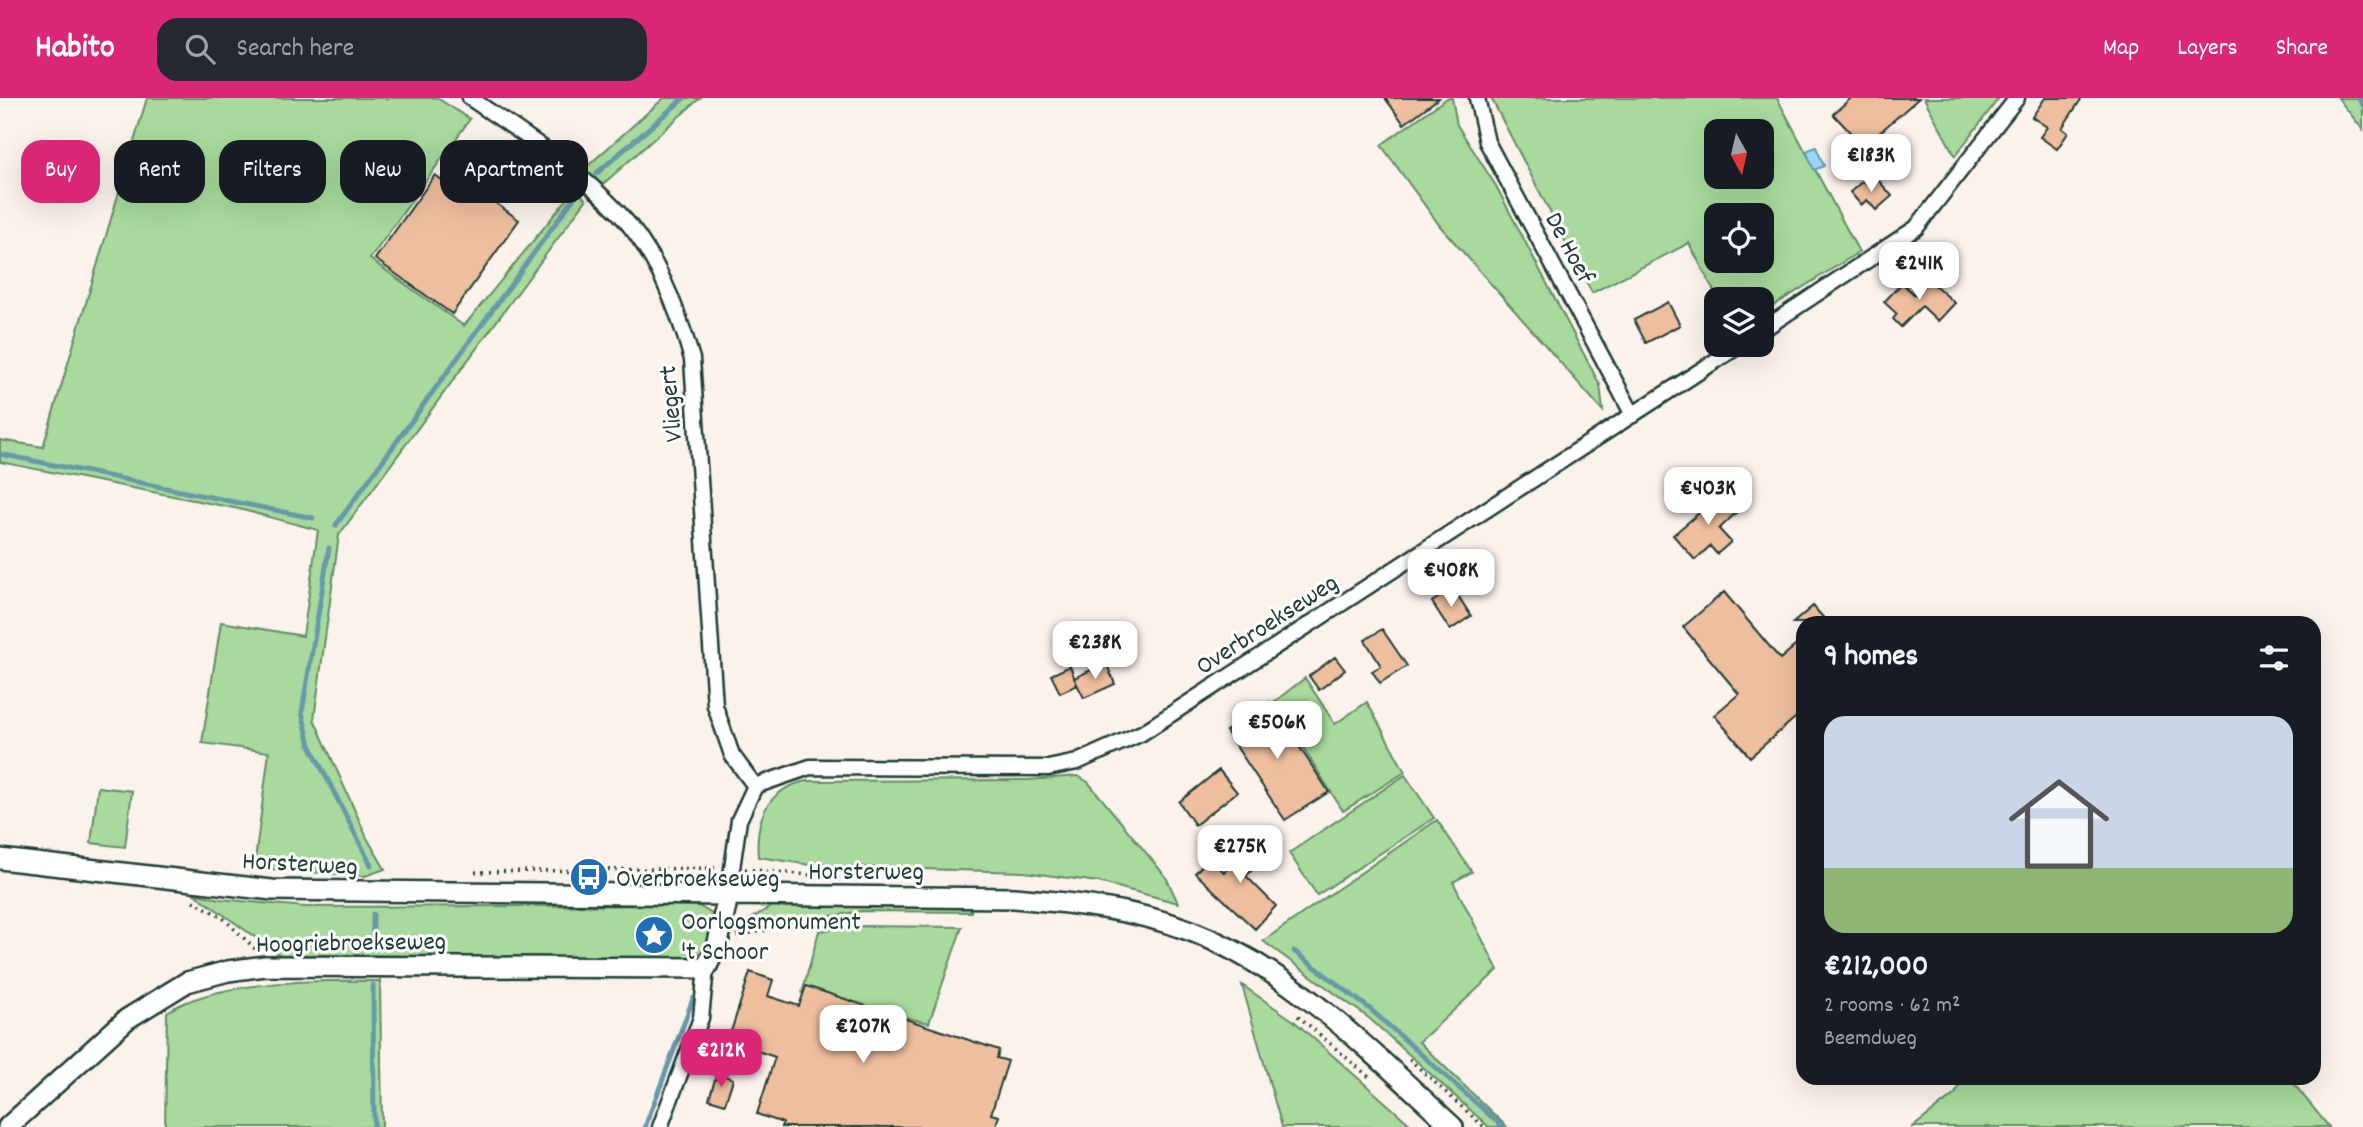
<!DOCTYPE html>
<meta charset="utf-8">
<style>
:root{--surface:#171b24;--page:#242831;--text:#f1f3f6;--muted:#9ea1a6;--line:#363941;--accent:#db2777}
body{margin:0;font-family:Dekko,sans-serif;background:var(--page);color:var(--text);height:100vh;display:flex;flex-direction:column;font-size:26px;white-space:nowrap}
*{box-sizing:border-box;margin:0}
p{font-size:23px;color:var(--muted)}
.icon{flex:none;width:38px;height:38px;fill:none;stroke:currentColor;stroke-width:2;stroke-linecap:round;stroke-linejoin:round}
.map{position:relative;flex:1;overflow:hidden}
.panel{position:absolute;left:1796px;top:518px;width:525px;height:469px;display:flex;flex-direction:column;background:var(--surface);border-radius:21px;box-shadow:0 7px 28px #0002}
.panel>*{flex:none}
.top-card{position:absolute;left:21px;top:42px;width:665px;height:63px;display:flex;gap:14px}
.needle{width:46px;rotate:172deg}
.controls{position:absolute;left:1704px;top:21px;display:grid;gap:14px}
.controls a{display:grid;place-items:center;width:70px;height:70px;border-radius:14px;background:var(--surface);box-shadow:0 7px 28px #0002;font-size:35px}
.price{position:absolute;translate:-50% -60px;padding:0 16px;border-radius:14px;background:#fff;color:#222;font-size:23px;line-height:46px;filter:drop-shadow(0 2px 4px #0008)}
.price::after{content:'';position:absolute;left:50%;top:42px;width:21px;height:16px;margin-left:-10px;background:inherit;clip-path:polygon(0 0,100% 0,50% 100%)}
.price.selected{background:var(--accent);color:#fff}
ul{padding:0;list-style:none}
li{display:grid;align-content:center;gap:14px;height:371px;padding:0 28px}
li+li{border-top:2px solid var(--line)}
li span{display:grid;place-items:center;height:217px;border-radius:21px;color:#555}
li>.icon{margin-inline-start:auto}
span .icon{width:126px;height:126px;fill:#fffc;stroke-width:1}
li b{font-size:30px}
h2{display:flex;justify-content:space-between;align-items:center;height:84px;padding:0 28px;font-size:30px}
.tag{padding:0 24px;border-radius:21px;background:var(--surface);box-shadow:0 7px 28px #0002;font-size:24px;line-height:63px}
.tag.selected{background:var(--accent);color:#fff}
header{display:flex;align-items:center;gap:42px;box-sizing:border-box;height:98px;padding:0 35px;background:var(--accent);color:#fff}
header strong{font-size:33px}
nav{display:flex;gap:38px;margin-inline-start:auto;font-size:24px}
.search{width:490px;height:63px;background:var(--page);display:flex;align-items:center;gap:18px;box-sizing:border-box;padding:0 24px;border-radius:21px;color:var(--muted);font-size:26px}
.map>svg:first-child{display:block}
.green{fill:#a7da9c;stroke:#638c68;stroke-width:2;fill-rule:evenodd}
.water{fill:#99d6fa;stroke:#6899ab;stroke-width:2}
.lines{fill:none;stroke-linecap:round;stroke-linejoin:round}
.stream{stroke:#6899ab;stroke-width:5}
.building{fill:#eebe9f;stroke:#1f3d34;stroke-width:2}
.street-casing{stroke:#1f3d34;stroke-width:19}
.secondary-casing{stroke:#1f3d34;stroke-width:24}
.path{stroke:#1f3d34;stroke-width:3.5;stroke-dasharray:2 5;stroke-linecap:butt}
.street{stroke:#fff;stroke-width:14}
.secondary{stroke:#fff;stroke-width:19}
.labels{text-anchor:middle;stroke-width:6;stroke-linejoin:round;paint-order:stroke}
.street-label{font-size:26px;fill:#1f3d34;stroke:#fff}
.poi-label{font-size:26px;fill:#1f3d34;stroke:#fff;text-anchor:start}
</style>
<header>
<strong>Habito</strong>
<div class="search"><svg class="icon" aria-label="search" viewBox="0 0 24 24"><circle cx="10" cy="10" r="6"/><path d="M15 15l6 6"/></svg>Search here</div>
<nav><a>Map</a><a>Layers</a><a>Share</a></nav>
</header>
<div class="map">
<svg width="2363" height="1029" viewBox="0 0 2363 1029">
<rect width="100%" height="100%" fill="#fcf2ec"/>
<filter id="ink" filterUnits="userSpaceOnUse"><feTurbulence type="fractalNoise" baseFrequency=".0143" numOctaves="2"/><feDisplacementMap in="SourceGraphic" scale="14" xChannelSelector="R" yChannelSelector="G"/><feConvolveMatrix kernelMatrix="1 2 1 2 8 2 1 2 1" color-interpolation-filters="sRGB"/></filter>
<g filter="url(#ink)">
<path class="green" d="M147,0h290l33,21 -100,140 94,67 112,-138 10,12 -247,335 -25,184 53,119 18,31 -20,7 -111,-8 15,-116 -67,-9 19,-121 82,14 15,-106 -79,-21 -239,-47v-22l43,7z
M664,0h36l-98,87 -20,-14z
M1447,0h5l5,27 39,61 104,199 3,26 -163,-185 -59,-81z
M1491,0h286l82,154 -97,61v-14h-44l-29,-56 -97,50zM1717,33h45v46h-45zM1717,117h45v46h-45z
M1924,0h75l-44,58z
M2338,0h25v32z
M1305,580l30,46 32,-22 38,70 -62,39 -69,-109z
M1405,677l29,43 -117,77 -28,-42z
M1078,678l10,6 78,95 12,26 -80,-21 -74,-10 -207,-6 -59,-9c-3,-38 8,-67 48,-76l222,-1z
M98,689l34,4 -7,56 -34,-4z
M1437,722l35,52 -19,10 45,88 -79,72 88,85h-18l-119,-108 -107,-78z
M193,795l27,6 85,8 392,-2 15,9 3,12 -7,24 -21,8 -407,-3z
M774,807l197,3v4l-109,-1 -125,21 8,-10z
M855,828l107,1 -33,96 -127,-30 17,-62z
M380,883l2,146h-217l2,-115c49,-32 154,-32 213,-31z
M1242,887l52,36 119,106h-131z
M1964,980h325l40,49h-416l42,-33z"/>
<path class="water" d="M1816,49l8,19 -10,4 -8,-19z"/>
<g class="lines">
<path class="stream" d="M2358,0l5,7
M597,75l87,-75
M0,356l313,64
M336,427l240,-330
M329,450l-27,164 8,33 61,120
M373,816v32
M1294,853l76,58 133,118
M373,887l1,142
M645,1029l48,-128"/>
</g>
<path class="building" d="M1385,0h54l-35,26z
M1851,0h68l-64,56 -13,-15 8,-7 -17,-18z
M2045,0h37l-20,30 6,5 -11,16 -17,-12 7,-10 -15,-10z
M493,66l17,12 -17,25 26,19 -67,94 -77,-55 60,-84 27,20 8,-11 5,4z
M1864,82l5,6 7,-6 3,1 13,15 -16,14 -9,-10 -6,5 -11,-13z
M1929,182l26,23 -17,18 -16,-15 -21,21 -8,-8 4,-5 -13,-12 18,-19 13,12z
M1668,204l12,23 -34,18 -12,-23z
M1725,393l15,18 -21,20 12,13 -14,12 -7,-8 -15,14 -22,-25z
M1453,490l18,28 -21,14 -18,-28z
M1724,494l56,67 22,-19v72l-52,45 -36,-42 25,-21 -56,-67z
M1813,508l15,17h-35z
M1382,531l25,37 -27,17 -8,-12 9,-5 -16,-26z
M1335,559l10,13 -26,20 -10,-14z
M1106,565l9,21 -31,14 -10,-20z
M1070,568l7,19 -17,8 -9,-18z
M1270,604l59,90 -44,28 -59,-89z
M1219,672l18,22 -42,33 -16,-23z
M1253,743l14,14 -21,21 30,30 -21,23 -60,-56 14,-15 15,14z
M750,874l23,8 -5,16 31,10 7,-20 193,64 -2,8 11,3 -17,53 8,2 -4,11h-214l2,-4 -26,-9 18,-57 -47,-16z
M717,975l16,6 -8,25 -16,-5z"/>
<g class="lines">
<g class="street-casing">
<path id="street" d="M470,0c51,35 105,68 148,114 38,40 59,95 74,147l23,347 17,49 23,31
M1477,0l10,44 146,273
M1762,232l154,-102 101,-130
M728,798l11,-76 16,-34 55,-19 238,1 29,-6 65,-29 598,-388
M660,1029l41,-109 5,-50"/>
</g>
<g class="secondary-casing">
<path id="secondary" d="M0,761l272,31 742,8c60,5 120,11 177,33 102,39 183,124 262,196
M8,1029l119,-108 60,-37 41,-11 37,-5 441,2 12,-25 10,-47"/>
</g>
<path class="path" d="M745,771l76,7
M475,774l241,-4
M193,803l29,16 33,32
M736,838l103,-20
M653,853l1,-10
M1298,918l71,61
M1409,961l75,68"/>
<use href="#street" class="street"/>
<use href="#secondary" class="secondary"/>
</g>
</g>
<defs>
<g id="bus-disc" transform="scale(2.0125)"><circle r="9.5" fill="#1f6fb2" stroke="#fff"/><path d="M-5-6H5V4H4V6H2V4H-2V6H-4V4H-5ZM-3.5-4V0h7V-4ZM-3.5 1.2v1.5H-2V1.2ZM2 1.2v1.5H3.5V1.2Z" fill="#fff"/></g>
<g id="sight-disc" transform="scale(2.0125)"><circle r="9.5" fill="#1f6fb2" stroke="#fff"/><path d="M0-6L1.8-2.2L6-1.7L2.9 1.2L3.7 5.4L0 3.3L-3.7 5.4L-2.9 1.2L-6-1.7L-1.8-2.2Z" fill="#fff"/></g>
</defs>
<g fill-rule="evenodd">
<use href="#bus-disc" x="589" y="779"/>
<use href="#sight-disc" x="654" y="837"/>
</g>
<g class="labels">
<g class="street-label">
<text transform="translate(1571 149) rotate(62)" y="9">De Hoef</text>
<text transform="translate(669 306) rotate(-95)" y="9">Vliegert</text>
<text transform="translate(1266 525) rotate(-33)" y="9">Overbroekseweg</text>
<text transform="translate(300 764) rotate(3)" y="9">Horsterweg</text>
<text x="866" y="781">Horsterweg</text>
<text transform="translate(351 843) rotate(-1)" y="9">Hoogriebroekseweg</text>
</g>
<g class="poi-label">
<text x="616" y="788">Overbroekseweg</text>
<text x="681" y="831">Oorlogsmonument<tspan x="681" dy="30">'t Schoor</tspan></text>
</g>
</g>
</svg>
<div class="controls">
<a><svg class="needle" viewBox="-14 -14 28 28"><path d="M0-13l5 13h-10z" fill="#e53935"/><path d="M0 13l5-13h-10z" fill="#9ea1a6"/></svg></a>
<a><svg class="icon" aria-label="locate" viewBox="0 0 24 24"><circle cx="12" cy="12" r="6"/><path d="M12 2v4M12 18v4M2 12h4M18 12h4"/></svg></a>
<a><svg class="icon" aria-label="layers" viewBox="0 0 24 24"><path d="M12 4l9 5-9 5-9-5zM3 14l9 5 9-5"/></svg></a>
</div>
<b class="price" style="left:1871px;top:96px">€183K</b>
<b class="price" style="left:1919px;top:204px">€241K</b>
<b class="price" style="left:1708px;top:429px">€403K</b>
<b class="price" style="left:1451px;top:511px">€408K</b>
<b class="price" style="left:1095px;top:583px">€238K</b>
<b class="price" style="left:1277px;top:663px">€506K</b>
<b class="price" style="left:1240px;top:787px">€275K</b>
<b class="price" style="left:863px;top:967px">€207K</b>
<b class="price selected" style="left:721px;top:991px">€212K</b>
<div class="top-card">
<a class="tag selected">Buy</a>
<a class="tag">Rent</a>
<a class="tag">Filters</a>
<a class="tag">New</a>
<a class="tag">Apartment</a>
</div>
<section class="panel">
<h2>9 homes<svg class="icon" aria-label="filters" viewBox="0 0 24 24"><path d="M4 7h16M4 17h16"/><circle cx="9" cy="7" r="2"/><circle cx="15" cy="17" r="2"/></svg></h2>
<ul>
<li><span style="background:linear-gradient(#c9d6e8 70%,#8fb573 0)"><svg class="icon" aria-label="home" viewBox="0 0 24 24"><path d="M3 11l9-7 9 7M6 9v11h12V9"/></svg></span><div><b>€212,000</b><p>2 rooms · 62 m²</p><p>Beemdweg</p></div></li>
</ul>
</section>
</div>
